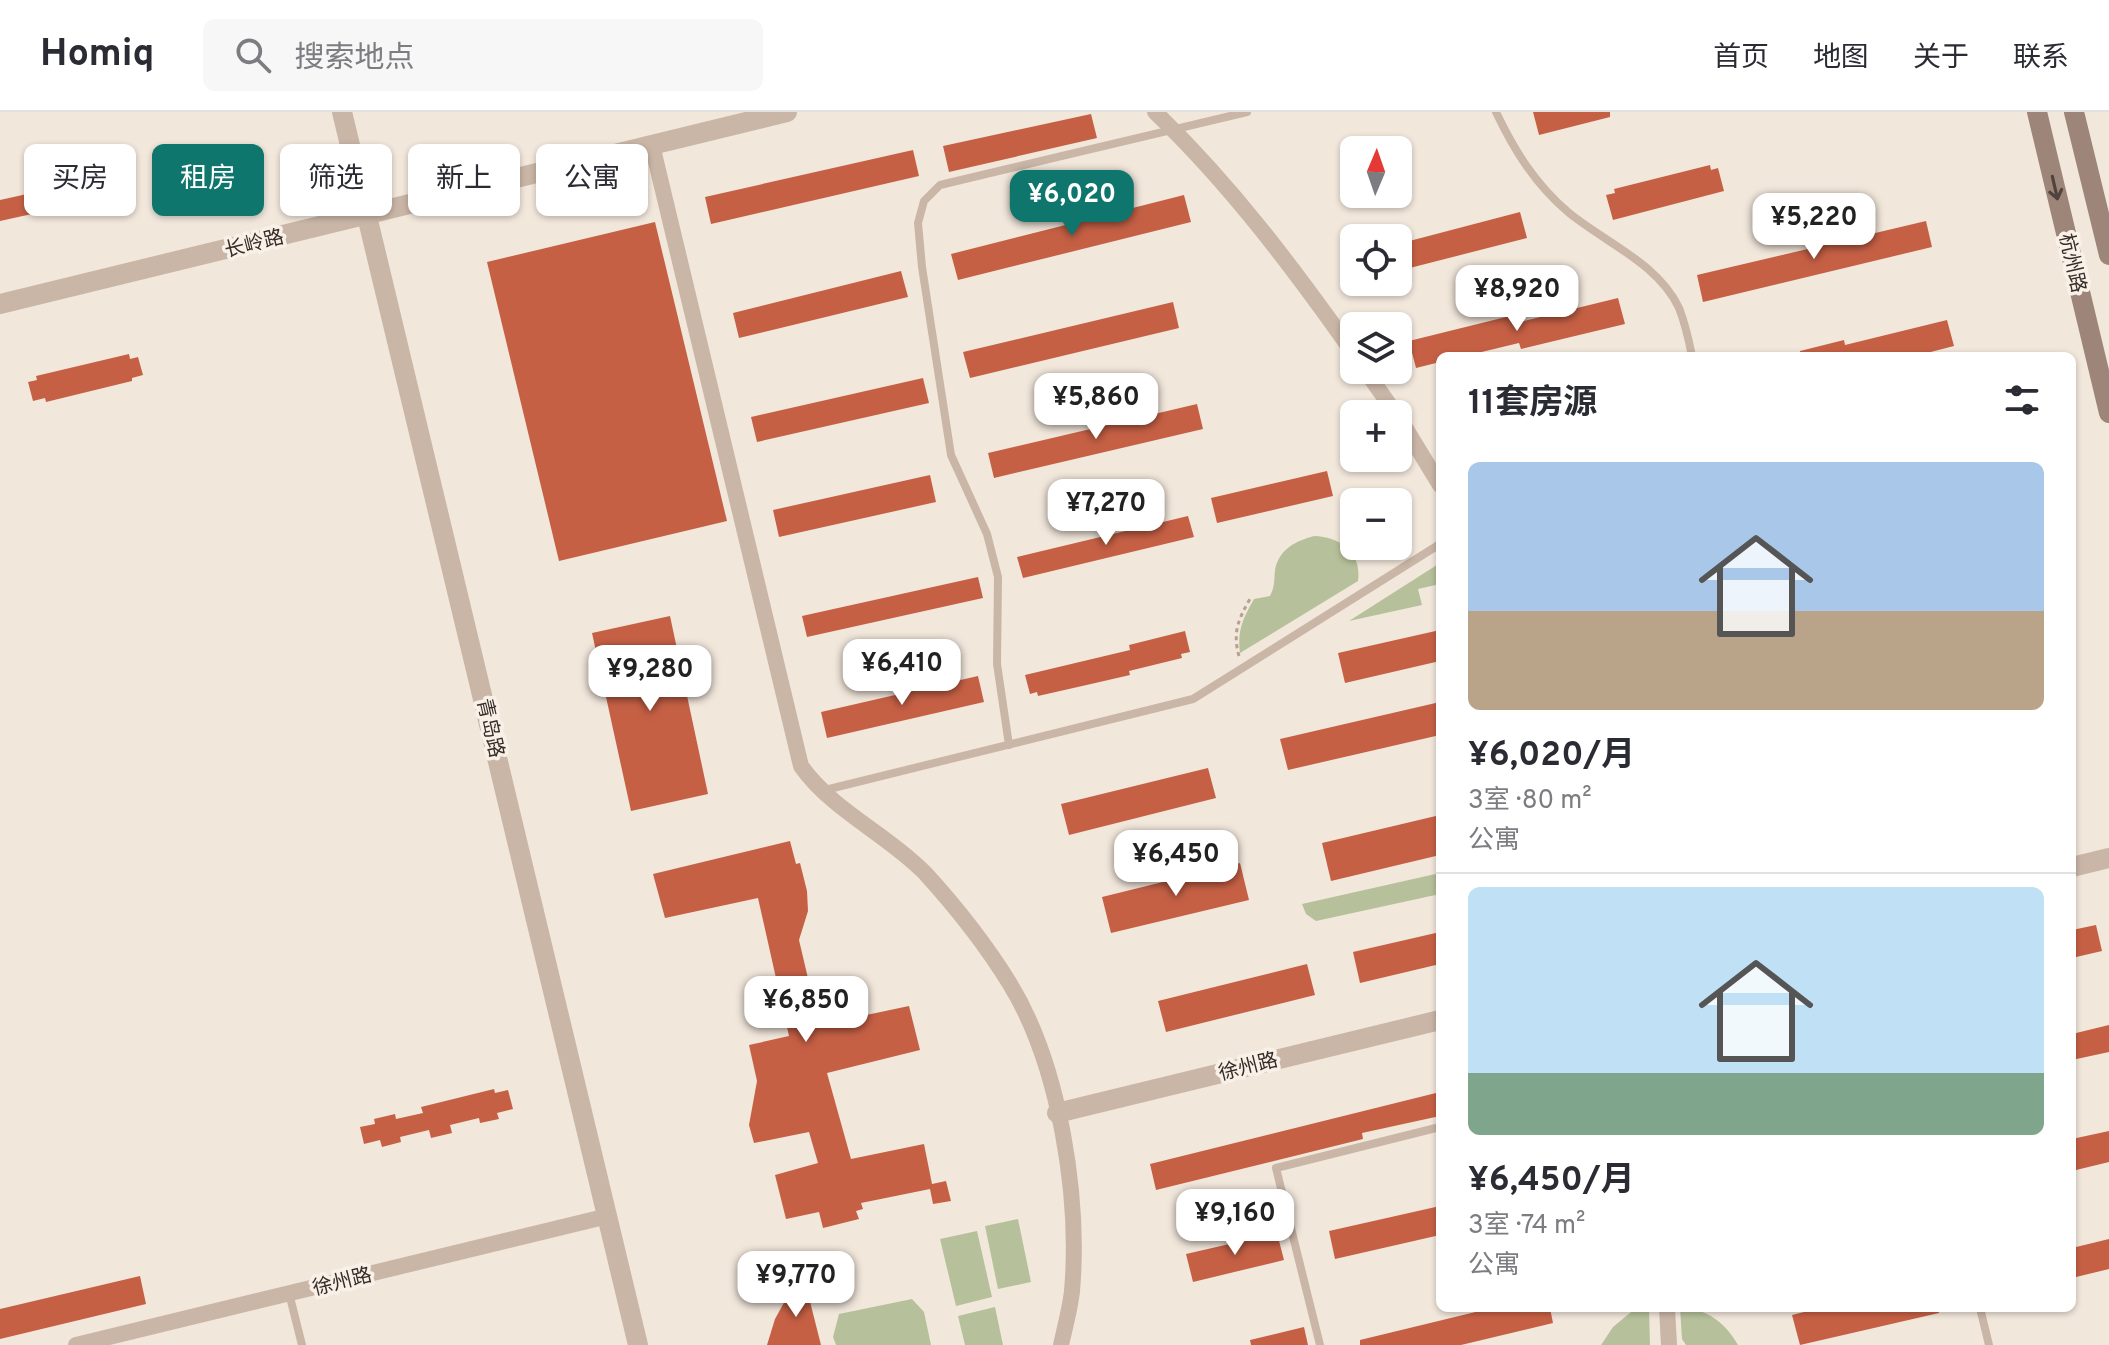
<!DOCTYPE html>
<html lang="zh">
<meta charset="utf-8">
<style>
:root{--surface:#fff;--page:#f7f7f7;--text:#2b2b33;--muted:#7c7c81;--line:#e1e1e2;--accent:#0f766e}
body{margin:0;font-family:Overpass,"Noto Sans SC",sans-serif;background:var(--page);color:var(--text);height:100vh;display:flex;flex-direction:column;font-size:30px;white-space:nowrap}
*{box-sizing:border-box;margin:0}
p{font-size:26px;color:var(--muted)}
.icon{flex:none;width:44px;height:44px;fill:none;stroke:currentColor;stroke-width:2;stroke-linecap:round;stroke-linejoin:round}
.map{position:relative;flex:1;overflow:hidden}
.drawer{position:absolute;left:1436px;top:240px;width:640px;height:960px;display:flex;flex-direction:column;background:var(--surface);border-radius:12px;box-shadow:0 2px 6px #0004}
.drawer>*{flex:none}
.guide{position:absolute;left:24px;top:32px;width:760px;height:72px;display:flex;gap:16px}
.needle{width:52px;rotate:2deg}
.fabs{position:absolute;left:1340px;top:24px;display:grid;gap:16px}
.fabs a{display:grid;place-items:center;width:72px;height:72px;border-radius:12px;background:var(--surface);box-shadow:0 2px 6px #0004;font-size:40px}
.price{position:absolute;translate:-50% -68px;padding:0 18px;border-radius:16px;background:#fff;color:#222;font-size:26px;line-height:52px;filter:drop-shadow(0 2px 4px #0008)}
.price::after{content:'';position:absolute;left:50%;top:48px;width:24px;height:18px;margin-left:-12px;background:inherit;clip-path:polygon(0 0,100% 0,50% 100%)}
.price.on{background:var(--accent);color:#fff}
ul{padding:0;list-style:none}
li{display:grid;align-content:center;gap:16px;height:424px;padding:0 32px}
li+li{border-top:2px solid var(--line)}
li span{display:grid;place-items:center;height:248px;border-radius:12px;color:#555}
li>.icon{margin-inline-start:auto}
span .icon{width:144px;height:144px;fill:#fffc;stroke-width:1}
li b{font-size:34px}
h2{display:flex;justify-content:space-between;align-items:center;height:96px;padding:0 32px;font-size:34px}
.tag{padding:0 28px;border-radius:12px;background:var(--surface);box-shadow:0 2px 6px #0004;font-size:28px;line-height:72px}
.tag.on{background:var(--accent);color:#fff}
header{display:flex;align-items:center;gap:48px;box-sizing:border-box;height:112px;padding:0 40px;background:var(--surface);border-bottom:2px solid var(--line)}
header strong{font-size:38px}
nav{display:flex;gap:44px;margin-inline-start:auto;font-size:28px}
.search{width:560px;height:72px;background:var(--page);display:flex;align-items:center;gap:20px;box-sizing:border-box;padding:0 28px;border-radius:12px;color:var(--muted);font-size:30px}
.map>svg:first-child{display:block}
.green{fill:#b6c19b}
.building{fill:#c66045}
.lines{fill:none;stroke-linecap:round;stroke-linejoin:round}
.path{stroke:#b6a091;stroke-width:3;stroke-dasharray:4 4;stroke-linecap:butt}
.service{stroke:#cab6a7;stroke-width:8}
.minor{stroke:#cab6a7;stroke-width:16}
.tertiary{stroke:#cab6a7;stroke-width:20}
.secondary{stroke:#9e8579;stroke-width:20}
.oneway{stroke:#50423c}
.labels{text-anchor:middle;stroke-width:7;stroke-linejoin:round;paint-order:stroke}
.street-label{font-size:20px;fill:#362c28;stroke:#f9f1e8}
</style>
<header>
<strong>Homiq</strong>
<div class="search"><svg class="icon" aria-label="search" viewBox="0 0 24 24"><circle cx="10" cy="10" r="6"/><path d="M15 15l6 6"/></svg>搜索地点</div>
<nav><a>首页</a><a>地图</a><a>关于</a><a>联系</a></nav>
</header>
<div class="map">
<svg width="2109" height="1233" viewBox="0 0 2109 1233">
<rect width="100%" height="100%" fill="#f2e7db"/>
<path class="green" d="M1314,424c27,1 48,17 44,45l-118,72c-3,-22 3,-35 14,-54l16,-3c5,-10 4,-16 5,-26 4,-21 21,-29 39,-34z
M1440,451v21l-22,5 4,16 -73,16z
M1440,761v21l-124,27 -10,-7 -4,-10z
M1018,1107l13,63 -33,7 -13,-63z
M977,1119l15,66 -36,9 -16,-67z
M912,1187l12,13 7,33h-95l-3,-8 6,-23z
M995,1195l8,38h-38l-7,-29z
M1636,1196h13l1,37h-49l12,-18z
M1680,1196c26,0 45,14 58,37h-52l-4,-6z"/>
<path class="building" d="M1533,0h77v5l-71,18z
M1091,2l6,24 -148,34 -6,-26z
M913,38l6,26 -208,48 -6,-27z
M1710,53l1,5 7,-2 6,23 -111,29 -7,-25 9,-2 -1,-4z
M36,80l5,20 -41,9v-21z
M1184,83l7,27 -233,58 -7,-26z
M1520,100l7,26 -129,33v-27z
M1926,109l6,26 -229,55 -6,-27z
M655,110l72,299 -168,40 -72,-299z
M901,159l7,26 -169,41 -6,-25z
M1618,186l7,26 -104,25 -2,-6 -54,13h-25v6l-24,6 -7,-27 105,-26 2,8z
M1173,190l6,26 -209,50 -7,-26z
M1947,208l7,26 -39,10h-115v-5l44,-11 1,5z
M129,242l1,5 8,-2 5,18 -11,3v3l-86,21 -1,-4 -12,3 -5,-19 9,-2 -1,-4z
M923,266l6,25 -172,39 -6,-25z
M1197,292l6,25 -209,49 -6,-25z
M1327,359l6,25 -116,27 -6,-25z
M930,363l6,27 -157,35 -6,-27z
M1188,404l6,21 -171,41 -6,-21z
M978,465l5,21 -176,39 -5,-21z
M670,504l38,178 -77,17 -39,-178z
M1440,518v31l-95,22 -7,-30z
M1185,519l5,21 -9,2 1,4 -53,13 1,4 -39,9 -53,12 -1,-4 -7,2 -5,-19 105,-25 -1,-5z
M978,564l6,26 -157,36 -6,-26z
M1440,590v33l-152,35 -8,-31z
M1208,656l8,30 -147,37 -8,-31z
M1440,703v40l-109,26 -9,-38z
M790,729l6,23 4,-1 7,28 1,20 -9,29 20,85 90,-19 11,44 -93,23 24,86 73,-15 8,40 14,-3 5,20 -18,3 -3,-15 -69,14 2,6 -7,2 3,8 -36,9 -4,-16 -33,7 -11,-44 43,-12 -9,-31 -55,11 -5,-18 8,-44 -8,-36 40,-9 -31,-138 -93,20 -12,-44z
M1240,751l9,37 -138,33 -9,-36z
M2096,813l6,26 -30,7v-28z
M1440,820v32l-80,19 -7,-31z
M1307,852l8,31 -149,37 -8,-31z
M2109,913v27l-37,8v-26z
M494,977l1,4 13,-3 5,19 -16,4 2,6 -19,4 -1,-5 -29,7 2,8 -21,5 -2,-8 -29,7 1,5 -19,5 -2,-7 -16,4 -4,-17 15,-3 -1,-5 21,-5 1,5 27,-6 -2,-6z
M1440,980v24l-78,17 1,6 -207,51 -6,-26z
M2109,1019v31l-37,9v-32z
M1440,1094v29l-105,24 -6,-28z
M1277,1121l7,27 -91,22 -7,-28z
M2109,1127v30l-37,9v-30z
M802,1158l19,75h-54l8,-26z
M140,1164l6,28 -146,35v-30z
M1492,1196h58l3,15 -92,22h-101v-5z
M1820,1196h118l1,5 -139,32 -8,-30z
M1304,1215l4,18h-57l-1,-5z"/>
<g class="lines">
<path class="path" d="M1239,544c-7,-24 0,-38 12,-59"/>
<path class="service" d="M1496,0c18,38 39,72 72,100 36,30 90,51 111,96 6,15 10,33 13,48
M1009,633l-12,-81 1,-87 -11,-43 -36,-79 -29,-188 -4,-44 6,-22 16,-16 307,-73
M821,679l372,-92 247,-155
M289,1181l13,52
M1980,1196l9,37
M1320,1233l-44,-177 164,-41"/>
<path class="minor" d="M1155,0c76,73 139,157 199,242
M652,33l149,621c32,45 86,68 124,107 31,34 61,72 85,111 50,82 70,213 62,307 -2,18 -7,36 -11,54
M1365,258l31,44
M1398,304l42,69
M1667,1196l2,37
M76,1233l532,-129"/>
<path class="tertiary" d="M342,0l296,1233
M0,192l787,-192
M2072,755l37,-9
M1057,1001l383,-93"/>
<path class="secondary" d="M2037,0l72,301
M2074,0l35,143"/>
</g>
<defs><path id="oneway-shaft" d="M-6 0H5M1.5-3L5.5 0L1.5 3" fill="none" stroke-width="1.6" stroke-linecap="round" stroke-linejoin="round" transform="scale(2)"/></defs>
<use class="oneway" href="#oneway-shaft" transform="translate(2055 76) rotate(77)"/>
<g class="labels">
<g class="street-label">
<text transform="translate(254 131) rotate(-14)" y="7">长岭路</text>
<text transform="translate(2073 151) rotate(77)" y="7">杭州路</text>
<text transform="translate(491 616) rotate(77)" y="7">青岛路</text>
<text transform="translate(1248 954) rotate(-14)" y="7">徐州路</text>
<text transform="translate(342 1169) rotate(-14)" y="7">徐州路</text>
</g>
</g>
</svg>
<div class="fabs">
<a><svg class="needle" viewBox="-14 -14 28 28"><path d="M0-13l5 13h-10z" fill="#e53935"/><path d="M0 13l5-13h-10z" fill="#7c7c81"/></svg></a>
<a><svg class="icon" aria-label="locate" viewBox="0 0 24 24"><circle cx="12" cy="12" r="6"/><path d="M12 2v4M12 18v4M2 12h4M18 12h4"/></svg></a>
<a><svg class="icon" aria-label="layers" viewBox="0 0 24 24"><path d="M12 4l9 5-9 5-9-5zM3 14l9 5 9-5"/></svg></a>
<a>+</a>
<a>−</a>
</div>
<b class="price on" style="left:1072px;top:126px">¥6,020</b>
<b class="price" style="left:1814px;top:149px">¥5,220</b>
<b class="price" style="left:1517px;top:221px">¥8,920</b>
<b class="price" style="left:1096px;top:329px">¥5,860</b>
<b class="price" style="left:1106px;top:435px">¥7,270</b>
<b class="price" style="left:902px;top:595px">¥6,410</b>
<b class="price" style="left:650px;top:601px">¥9,280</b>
<b class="price" style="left:1176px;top:786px">¥6,450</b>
<b class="price" style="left:806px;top:932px">¥6,850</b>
<b class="price" style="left:1235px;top:1145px">¥9,160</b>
<b class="price" style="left:796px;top:1207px">¥9,770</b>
<div class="guide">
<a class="tag">买房</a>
<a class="tag on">租房</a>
<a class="tag">筛选</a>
<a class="tag">新上</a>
<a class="tag">公寓</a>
</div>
<section class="drawer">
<h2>11套房源<svg class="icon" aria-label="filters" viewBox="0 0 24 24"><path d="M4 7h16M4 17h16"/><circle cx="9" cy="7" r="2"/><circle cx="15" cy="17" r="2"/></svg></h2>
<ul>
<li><span style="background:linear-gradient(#a9c7e8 60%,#b9a48a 0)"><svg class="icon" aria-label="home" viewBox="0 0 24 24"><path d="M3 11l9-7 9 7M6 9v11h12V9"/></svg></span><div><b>¥6,020/月</b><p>3室 · 80 m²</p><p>公寓</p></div></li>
<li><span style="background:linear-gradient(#bfe0f5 75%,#7fa58c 0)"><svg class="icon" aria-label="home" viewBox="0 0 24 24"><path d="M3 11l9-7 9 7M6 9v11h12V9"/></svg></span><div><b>¥6,450/月</b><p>3室 · 74 m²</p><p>公寓</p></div></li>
</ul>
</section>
</div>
